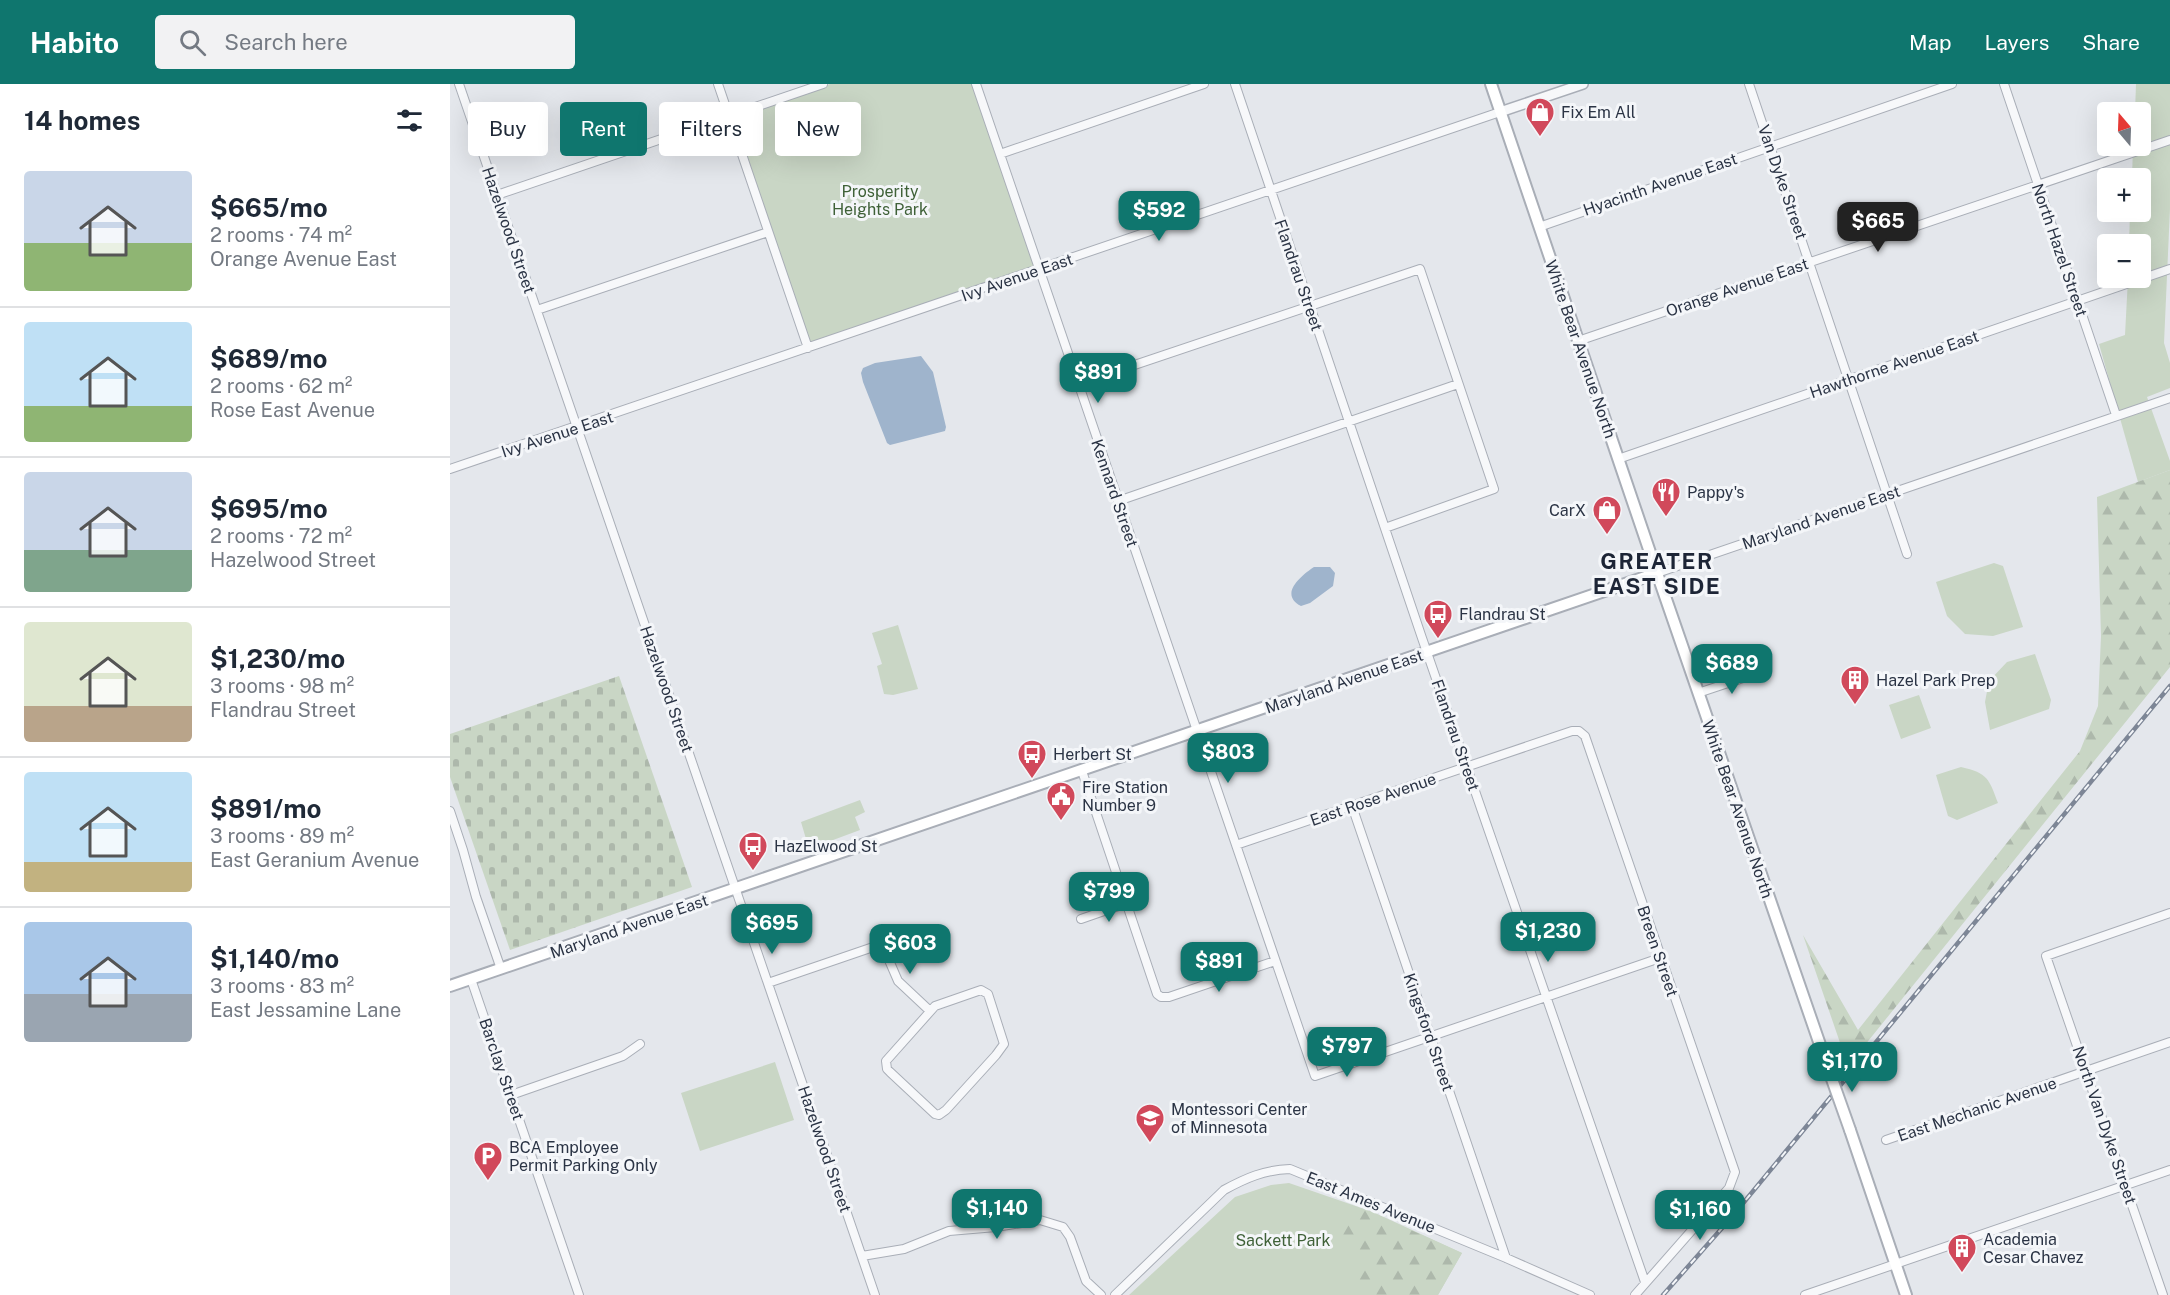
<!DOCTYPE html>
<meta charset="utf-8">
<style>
:root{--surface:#fff;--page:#f2f2f3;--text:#1f2937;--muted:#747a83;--line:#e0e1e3;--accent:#0f766e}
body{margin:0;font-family:"Public Sans",sans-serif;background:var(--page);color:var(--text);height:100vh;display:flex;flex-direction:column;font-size:22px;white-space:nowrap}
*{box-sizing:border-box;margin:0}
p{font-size:20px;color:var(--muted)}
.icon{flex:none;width:33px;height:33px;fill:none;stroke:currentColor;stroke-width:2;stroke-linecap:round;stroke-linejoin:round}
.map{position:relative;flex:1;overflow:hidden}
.drawer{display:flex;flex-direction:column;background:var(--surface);width:450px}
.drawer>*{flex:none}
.hud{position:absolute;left:18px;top:18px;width:570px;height:54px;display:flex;gap:12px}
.needle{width:39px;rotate:341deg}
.buttons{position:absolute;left:1647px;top:18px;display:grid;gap:12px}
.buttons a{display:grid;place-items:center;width:54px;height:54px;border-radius:6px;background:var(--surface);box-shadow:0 6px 24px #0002;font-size:30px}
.price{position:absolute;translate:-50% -51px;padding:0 14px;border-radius:12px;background:var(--accent);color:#fff;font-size:20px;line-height:39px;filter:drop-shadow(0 2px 3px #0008)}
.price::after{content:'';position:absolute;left:50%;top:36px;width:18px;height:14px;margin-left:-9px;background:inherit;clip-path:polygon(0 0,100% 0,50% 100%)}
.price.current{background:#222;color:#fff}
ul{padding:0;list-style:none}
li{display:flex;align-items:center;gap:18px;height:150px;padding:0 24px}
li+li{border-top:2px solid var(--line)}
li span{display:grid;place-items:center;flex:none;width:168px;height:120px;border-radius:6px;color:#555}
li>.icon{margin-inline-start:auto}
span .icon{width:72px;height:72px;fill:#fffc;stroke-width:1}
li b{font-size:26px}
h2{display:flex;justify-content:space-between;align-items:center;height:72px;padding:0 24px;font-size:26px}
.chip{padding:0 21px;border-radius:6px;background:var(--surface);box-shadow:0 6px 24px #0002;font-size:21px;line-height:54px}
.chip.current{background:var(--accent);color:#fff}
header{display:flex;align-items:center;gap:36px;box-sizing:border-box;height:84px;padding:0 30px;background:var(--accent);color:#fff}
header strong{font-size:28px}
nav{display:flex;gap:33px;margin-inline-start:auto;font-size:21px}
.search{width:420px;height:54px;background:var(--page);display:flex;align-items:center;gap:15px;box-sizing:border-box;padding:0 21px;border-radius:6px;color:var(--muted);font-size:22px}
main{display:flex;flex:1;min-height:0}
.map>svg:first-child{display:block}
.green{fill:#c9d6c5}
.forest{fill:url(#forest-firs)}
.cemetery{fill:url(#cemetery-stones)}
.water{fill:#9fb4cc}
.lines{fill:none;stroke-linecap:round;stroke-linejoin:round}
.minor-casing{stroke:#a9aeb7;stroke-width:10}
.tertiary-casing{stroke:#a9aeb7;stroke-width:12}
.secondary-casing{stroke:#a9aeb7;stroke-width:14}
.minor{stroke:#f7f8fa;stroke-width:8}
.tertiary{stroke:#f7f8fa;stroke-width:9}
.secondary{stroke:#fff;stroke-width:10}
.rail-casing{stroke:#7d8696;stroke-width:4.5}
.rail{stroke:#f4f6f9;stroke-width:2;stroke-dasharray:7;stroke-linecap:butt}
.secondary-bridge-casing{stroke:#a9aeb7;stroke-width:14;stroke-linecap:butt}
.secondary-bridge{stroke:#fff;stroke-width:10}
.labels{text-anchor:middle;stroke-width:6;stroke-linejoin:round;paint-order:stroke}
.poi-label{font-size:16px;fill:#2b3445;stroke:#f4f6f9;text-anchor:start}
.street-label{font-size:16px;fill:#2b3445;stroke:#f4f6f9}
.park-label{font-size:16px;fill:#3f6138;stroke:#f4f6f9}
.district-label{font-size:22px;font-weight:bold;letter-spacing:1.5px;fill:#1d2536;stroke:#f4f6f9}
</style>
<header>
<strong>Habito</strong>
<div class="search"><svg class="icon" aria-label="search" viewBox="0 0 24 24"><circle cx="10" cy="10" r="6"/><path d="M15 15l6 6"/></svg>Search here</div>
<nav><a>Map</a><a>Layers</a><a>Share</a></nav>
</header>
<main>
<section class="drawer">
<h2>14 homes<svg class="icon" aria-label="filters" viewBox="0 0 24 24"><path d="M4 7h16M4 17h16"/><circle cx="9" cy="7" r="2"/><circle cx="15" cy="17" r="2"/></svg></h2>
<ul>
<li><span style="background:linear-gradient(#c9d6e8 60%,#8fb573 0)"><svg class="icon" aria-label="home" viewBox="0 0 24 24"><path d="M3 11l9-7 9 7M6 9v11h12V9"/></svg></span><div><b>$665/mo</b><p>2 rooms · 74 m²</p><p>Orange Avenue East</p></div></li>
<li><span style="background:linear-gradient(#bfe0f5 70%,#8fb573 0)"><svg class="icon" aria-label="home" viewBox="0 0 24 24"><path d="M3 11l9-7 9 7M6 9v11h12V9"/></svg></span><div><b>$689/mo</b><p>2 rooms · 62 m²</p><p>Rose East Avenue</p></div></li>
<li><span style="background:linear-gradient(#c9d6e8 65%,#7fa58c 0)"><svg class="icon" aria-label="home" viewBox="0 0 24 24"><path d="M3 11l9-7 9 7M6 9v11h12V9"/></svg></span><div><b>$695/mo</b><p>2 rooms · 72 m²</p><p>Hazelwood Street</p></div></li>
<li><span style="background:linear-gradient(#dfe7d0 70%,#b9a48a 0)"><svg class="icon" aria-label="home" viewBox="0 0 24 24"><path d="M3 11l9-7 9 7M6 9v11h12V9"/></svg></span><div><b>$1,230/mo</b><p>3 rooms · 98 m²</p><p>Flandrau Street</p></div></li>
<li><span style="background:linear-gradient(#bfe0f5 75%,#c2b280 0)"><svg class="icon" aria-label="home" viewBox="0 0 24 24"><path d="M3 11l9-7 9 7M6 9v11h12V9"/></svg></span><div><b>$891/mo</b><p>3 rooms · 89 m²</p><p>East Geranium Avenue</p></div></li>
<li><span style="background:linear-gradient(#a9c7e8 60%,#9aa5b1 0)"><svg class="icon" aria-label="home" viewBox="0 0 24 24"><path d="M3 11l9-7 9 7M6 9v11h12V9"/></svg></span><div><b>$1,140/mo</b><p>3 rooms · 83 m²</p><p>East Jessamine Lane</p></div></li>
</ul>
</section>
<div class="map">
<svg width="1720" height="1211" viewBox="0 0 1720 1211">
<defs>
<pattern id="forest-firs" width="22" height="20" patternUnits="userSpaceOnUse" patternTransform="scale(1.5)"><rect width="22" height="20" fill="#c9d6c5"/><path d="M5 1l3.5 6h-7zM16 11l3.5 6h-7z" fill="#adb8ab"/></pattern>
<pattern id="cemetery-stones" width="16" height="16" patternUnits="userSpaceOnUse" patternTransform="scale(1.5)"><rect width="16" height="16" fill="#c9d6c5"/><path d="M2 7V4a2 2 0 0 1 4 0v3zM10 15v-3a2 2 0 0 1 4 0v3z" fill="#adb8ab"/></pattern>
</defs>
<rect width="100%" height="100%" fill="#e4e7ec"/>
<path class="green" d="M380,0h146l63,186 -231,78 -79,-232z
M1686,0h34v125l-6,134 6,20v25l-23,9 23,64v9l-32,12 -39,-138 26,-9 3,-57h12v-34h-11l1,-32h10v-34h-8l1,-32h7v-34h-5z
M1544,479l9,3 20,61 -30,9 -28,-2 -18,-18 -11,-34z
M448,541l20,64 -25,6 -9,-1 -7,-28 5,-2 -10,-31z
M1585,570l16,46 -2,9 -59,21 -5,-28 4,-21 18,-19z
M1469,611l12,33 -30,11 -12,-34z
M1511,683c27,6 28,12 37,36l-41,17 -9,-4 -12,-41z
M410,716l5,12 -10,5 5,13 -51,19 -8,-27z
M325,978l19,58 -94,31 -19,-58z
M839,1099l84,29 89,41 -24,42h-309l106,-98 36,-12z"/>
<path class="forest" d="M1720,386v197l-322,399 -45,-131 55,95 222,-279 18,-45 3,-70 -4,-139z
M914,1125l98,44 -24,42h-79c-3,-22 -2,-42 -23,-55 -1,-20 12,-25 28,-31z"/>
<path class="cemetery" d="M169,592l73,211 -182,63 -60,-173v-43z"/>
<path class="water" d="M471,272l12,16 13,55 -1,4 -55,14 -3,-2 -24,-61 -2,-9 2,-5 12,-5z
M864,483h16l5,6 -2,13 -23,17 -9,3c-23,-12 1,-31 13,-39z"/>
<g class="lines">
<g class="minor-casing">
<path id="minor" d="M9,0l416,1211
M268,0l90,264
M526,0l339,992 345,-118
M785,0l187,554 223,644
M1299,0l158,470
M1554,0l112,331
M550,70l204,-70
M47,111l326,-111
M1089,143l413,-143
M87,226l231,-78
M1128,257l592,-201
M628,300l342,-115 74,220 -109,39
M1168,375l552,-190
M0,385l1050,-357
M668,417l340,-117
M1207,489l513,-175
M1248,609l60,-20
M632,687l75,223 4,3h8l106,-36
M902,722l154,452
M0,727l13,39 13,47 25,72
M786,761l336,-114h7l6,5 150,436 -6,16 -94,107
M631,835l46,-16
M21,895l108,316
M318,899l114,-39 16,37 32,30
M531,906l7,4 16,50 -8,11 -50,55 -7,5 -4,-1 -45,-42 -3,-3 -1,-8 49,-55z
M61,1011l112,-39 17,-12
M1436,1056l284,-98
M412,1172l42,-7 45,-18 47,-4 44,-7 23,7 7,10 16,44 15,14
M665,1211l109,-105c22,-12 40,-20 66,-21l216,89 84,37
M1355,1211l365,-125
M1713,1211l-117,-339 124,-43"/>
</g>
<g class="tertiary-casing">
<path id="tertiary" d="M1050,28l83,-28"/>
</g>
<g class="secondary-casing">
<path id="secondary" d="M1041,0l166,489 170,492
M0,902l1207,-413
M1400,1046l56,165"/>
</g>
<use href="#minor" class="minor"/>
<use href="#tertiary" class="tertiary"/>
<use href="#secondary" class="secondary"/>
<g class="rail-casing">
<path id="rail" d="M1213,1211l67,-76 440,-533"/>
</g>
<use href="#rail" class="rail"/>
<g class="secondary-bridge-casing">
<path id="secondary-bridge" d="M1377,981l23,65"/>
</g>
<use href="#secondary-bridge" class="secondary-bridge"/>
</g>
<defs>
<g id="shop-pin" transform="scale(1.5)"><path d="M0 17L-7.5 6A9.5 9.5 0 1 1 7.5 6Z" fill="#d1495b" stroke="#f4f6f9"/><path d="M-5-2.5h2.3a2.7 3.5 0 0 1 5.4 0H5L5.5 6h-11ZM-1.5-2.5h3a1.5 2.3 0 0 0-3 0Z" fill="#fff"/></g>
<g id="restaurant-pin" transform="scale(1.5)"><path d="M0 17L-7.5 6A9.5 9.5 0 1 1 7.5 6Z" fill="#d1495b" stroke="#f4f6f9"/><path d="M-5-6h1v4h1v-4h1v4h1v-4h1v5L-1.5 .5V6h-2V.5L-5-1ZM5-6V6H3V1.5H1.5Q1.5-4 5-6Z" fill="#fff"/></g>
<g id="bus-pin" transform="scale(1.5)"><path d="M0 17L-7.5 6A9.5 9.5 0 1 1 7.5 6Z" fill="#d1495b" stroke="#f4f6f9"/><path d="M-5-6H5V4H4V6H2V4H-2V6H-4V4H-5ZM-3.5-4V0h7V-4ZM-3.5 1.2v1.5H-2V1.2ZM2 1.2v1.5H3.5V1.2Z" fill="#fff"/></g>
<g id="building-pin" transform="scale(1.5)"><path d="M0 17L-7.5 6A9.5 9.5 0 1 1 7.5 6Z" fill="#d1495b" stroke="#f4f6f9"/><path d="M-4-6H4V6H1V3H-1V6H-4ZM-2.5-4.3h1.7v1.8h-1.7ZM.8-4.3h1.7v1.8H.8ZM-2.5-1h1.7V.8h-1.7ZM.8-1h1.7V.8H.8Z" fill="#fff"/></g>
<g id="civic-pin" transform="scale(1.5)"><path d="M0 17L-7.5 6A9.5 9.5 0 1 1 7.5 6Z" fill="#d1495b" stroke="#f4f6f9"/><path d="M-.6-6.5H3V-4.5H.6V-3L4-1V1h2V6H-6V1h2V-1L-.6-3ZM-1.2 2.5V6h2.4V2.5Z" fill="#fff"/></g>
<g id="school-pin" transform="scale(1.5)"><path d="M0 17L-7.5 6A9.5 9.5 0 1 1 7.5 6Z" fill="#d1495b" stroke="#f4f6f9"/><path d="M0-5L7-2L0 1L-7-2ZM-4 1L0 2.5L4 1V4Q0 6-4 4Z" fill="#fff"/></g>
<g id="parking-pin" transform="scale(1.5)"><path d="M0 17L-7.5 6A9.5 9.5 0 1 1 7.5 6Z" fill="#d1495b" stroke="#f4f6f9"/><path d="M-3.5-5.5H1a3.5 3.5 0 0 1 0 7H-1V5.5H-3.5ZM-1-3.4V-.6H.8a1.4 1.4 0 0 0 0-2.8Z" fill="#fff"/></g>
</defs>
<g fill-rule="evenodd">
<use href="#shop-pin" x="1090" y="28"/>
<use href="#restaurant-pin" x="1216" y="408"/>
<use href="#shop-pin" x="1157" y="426"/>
<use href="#bus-pin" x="988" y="530"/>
<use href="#building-pin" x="1405" y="596"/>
<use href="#bus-pin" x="582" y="670"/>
<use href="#civic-pin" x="611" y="712"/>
<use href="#bus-pin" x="303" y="762"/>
<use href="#school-pin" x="700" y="1034"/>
<use href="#parking-pin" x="38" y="1072"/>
<use href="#building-pin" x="1512" y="1164"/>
</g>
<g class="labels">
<g class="poi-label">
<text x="1111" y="34">Fix Em All</text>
<text x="1237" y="414">Pappy's</text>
<text x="1136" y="432" text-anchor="end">CarX</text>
<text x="1009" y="536">Flandrau St</text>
<text x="1426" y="602">Hazel Park Prep</text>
<text x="603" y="676">Herbert St</text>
<text x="632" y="709">Fire Station<tspan x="632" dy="18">Number 9</tspan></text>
<text x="324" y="768">HazElwood St</text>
<text x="721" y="1031">Montessori Center<tspan x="721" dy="18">of Minnesota</tspan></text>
<text x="59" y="1069">BCA Employee<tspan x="59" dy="18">Permit Parking Only</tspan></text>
<text x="1533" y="1161">Academia<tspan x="1533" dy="18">Cesar Chavez</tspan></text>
</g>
<g class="street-label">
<text transform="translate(1333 98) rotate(71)" y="6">Van Dyke Street</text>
<text transform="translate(1210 100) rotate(-19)" y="6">Hyacinth Avenue East</text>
<text transform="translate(59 146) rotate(71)" y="6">Hazelwood Street</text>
<text transform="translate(1610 166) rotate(71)" y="6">North Hazel Street</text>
<text transform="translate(849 191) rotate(71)" y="6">Flandrau Street</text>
<text transform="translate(567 193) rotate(-19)" y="6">Ivy Avenue East</text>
<text transform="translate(1287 203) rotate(-19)" y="6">Orange Avenue East</text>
<text transform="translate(1131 265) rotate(71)" y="6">White Bear Avenue North</text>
<text transform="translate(1444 280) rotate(-19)" y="6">Hawthorne Avenue East</text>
<text transform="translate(107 350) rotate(-18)" y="6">Ivy Avenue East</text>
<text transform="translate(665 409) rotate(71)" y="6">Kennard Street</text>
<text transform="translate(1371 433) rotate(-19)" y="6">Maryland Avenue East</text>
<text transform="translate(894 597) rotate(-19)" y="6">Maryland Avenue East</text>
<text transform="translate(217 605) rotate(71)" y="6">Hazelwood Street</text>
<text transform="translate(1006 651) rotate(71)" y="6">Flandrau Street</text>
<text transform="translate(923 715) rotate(-19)" y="6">East Rose Avenue</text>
<text transform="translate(1288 725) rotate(71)" y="6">White Bear Avenue North</text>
<text transform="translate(179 842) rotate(-19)" y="6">Maryland Avenue East</text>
<text transform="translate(1208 867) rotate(71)" y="6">Breen Street</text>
<text transform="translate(979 948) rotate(71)" y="6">Kingsford Street</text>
<text transform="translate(52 985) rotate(71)" y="6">Barclay Street</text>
<text transform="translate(1527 1025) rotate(-19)" y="6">East Mechanic Avenue</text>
<text transform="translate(1655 1041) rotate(71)" y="6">North Van Dyke Street</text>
<text transform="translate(375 1065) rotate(71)" y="6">Hazelwood Street</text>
<text transform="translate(921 1118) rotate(22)" y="6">East Ames Avenue</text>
</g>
<g class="park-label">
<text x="430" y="113">Prosperity<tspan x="430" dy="18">Heights Park</tspan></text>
<text x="833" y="1162">Sackett Park</text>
</g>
<g class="district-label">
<text x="1207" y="485">GREATER<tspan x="1207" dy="25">EAST SIDE</tspan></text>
</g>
</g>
</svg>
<div class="buttons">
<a><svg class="needle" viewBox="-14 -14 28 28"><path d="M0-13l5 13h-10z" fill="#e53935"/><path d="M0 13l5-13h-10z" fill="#747a83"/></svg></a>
<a>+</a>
<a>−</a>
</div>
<b class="price" style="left:709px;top:158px">$592</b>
<b class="price current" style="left:1428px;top:169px">$665</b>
<b class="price" style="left:648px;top:320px">$891</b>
<b class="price" style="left:1282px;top:611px">$689</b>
<b class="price" style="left:778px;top:700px">$803</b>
<b class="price" style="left:659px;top:839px">$799</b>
<b class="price" style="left:322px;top:871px">$695</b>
<b class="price" style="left:1098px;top:879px">$1,230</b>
<b class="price" style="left:460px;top:891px">$603</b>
<b class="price" style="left:769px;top:909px">$891</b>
<b class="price" style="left:897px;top:994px">$797</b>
<b class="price" style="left:1402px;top:1009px">$1,170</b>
<b class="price" style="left:547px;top:1156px">$1,140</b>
<b class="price" style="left:1250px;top:1157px">$1,160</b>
<div class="hud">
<a class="chip">Buy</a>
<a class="chip current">Rent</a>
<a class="chip">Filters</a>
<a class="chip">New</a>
</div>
</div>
</main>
